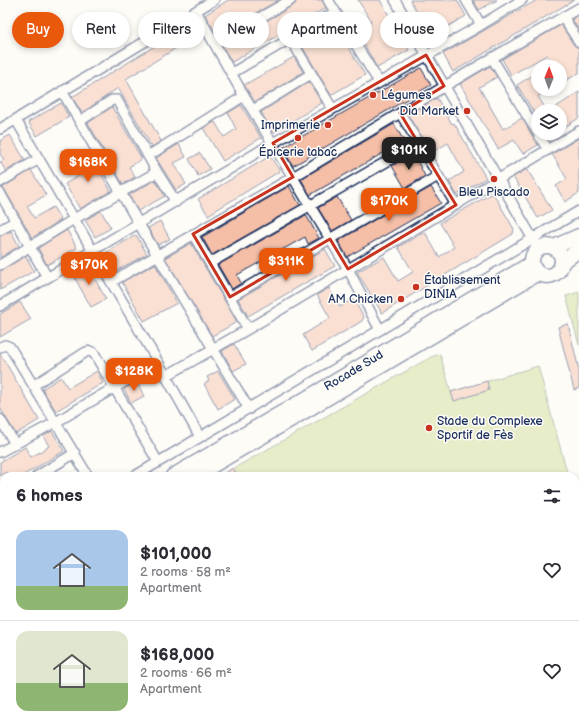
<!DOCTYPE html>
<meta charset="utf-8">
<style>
:root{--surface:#fff;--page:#f2f2f3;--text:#2b2b33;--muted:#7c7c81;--line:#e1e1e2;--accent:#ea580c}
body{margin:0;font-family:"Balsamiq Sans",sans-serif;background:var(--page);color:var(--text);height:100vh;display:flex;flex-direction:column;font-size:15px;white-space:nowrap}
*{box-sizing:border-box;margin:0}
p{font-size:13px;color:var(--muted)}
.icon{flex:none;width:22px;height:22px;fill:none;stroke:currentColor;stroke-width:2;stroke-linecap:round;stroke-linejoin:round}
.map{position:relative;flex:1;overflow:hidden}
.sheet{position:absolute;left:0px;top:472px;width:579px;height:256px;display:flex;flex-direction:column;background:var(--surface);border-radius:12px 12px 0 0;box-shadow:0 2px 6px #0003}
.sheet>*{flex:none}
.hud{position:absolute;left:12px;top:12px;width:555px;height:36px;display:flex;gap:8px}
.needle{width:26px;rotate:1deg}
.fabs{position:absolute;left:531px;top:60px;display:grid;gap:8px}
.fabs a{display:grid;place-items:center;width:36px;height:36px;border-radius:50%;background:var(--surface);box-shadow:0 2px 6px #0003;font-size:20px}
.price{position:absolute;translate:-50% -34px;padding:0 9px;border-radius:8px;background:var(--accent);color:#fff;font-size:13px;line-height:26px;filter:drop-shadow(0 1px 2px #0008)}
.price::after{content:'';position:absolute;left:50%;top:24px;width:12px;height:9px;margin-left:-6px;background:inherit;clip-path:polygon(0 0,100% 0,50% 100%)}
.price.on{background:#222;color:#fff}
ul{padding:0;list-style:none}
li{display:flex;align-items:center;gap:12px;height:100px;padding:0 16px}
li+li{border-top:1px solid var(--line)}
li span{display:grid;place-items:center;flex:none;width:112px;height:80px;border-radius:12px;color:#555}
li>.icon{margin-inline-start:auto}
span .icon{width:48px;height:48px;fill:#fffc;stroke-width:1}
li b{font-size:17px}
h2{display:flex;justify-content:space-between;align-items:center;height:48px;padding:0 16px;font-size:17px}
.chip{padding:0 14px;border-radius:18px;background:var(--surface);box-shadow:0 2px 6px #0003;font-size:14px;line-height:36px}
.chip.on{background:var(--accent);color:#fff}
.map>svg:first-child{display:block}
.green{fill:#c9db8f;stroke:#728576}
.building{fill:#f4bea7;stroke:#1b2f5e}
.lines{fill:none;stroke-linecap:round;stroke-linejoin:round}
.minor-casing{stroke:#1b2f5e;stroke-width:12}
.highway-casing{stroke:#1b2f5e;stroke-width:17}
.minor{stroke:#fdfcf7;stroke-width:9}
.highway{stroke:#fdfcf7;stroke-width:14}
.marked{fill:none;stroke:#c8321e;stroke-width:3;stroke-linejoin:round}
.poi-dot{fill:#c8321e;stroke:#fdfcf7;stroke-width:1.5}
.labels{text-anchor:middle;stroke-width:3;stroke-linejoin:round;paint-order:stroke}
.poi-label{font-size:12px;fill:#1b2f5e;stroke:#fdfcf7;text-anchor:start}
.street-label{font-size:12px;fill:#1b2f5e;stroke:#fdfcf7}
</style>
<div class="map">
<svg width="579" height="728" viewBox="0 0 579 728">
<rect width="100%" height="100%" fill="#fdfcf7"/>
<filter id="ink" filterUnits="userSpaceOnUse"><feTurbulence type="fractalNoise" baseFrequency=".025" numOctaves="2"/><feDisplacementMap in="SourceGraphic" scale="8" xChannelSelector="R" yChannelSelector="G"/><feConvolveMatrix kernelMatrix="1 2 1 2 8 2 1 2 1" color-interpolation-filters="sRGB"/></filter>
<g filter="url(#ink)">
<path class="green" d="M579,292v53l-13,-49z
M440,354l11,38 87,-26 30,110h-348l211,-119z
M575,502l4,15v211h-579v-118l4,-2v116h571z"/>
<path class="building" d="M228,0h51l-62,35 -12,-20z
M297,0h25l4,8 -94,54 -10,-16 72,-41z
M358,0h22l29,50 -32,18 -21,-39 15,-8z
M410,0h47l9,16 -35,20z
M473,0h24l-18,10z
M537,0h37l-121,72 -10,-18z
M579,15v16l-7,-12z
M192,23l7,11 -73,45 35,62 -9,6 -34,-59 -36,25 -10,-16z
M334,23l31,52 -34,20 -31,-52z
M561,25l13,20 5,3v25l-19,11v-17h-6l-7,-12 -36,20 -9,-16z
M294,57l9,15 -48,30 -11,-17z
M490,66l7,11 -18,10 24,42 19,-11 16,27 -15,9 -9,-14 -16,9 -38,-65z
M421,68l10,17 -138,81 -11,-18z
M538,72v17h14l-14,7 9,15h-9v8l-21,-34z
M309,82l13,21 -49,30 -12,-21z
M579,92v26l-19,12v-19h-10z
M437,98l15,26 2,-1 32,55 -29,17 -8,-14 15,-9 -16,-29 -17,10 -23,-38z
M61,103l8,14 -32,19 -9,-14z
M241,105l20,33 -38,23 -20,-33 12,-6 9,15 12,-8 -8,-16z
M112,107l30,52 -13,8 6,10 -12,7 -35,-61z
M394,124l10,17 -94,54 -9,-16z
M10,135l15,25 -19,11 -6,-9 4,-2 -4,-6v-13z
M579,138v55l-14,9 -9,-16 11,-7 -15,-25z
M179,144l7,13 -12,6 12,21 -10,6 -20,-32z
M89,152l22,39 -31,18 -15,-25 20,-12 -8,-13z
M200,153l10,16 -12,7 -9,-17z
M413,153l12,23 -20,12 -13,-22z
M270,156l10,15 -72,44 -10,-16z
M527,169l25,41 -14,8 -25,-41z
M31,170l15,25 -19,11 7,12 19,-11 8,13 -29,18 -27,-48 -3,-2z
M155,180l10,16 -27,15 -9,-16z
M289,186l11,19 -88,50 -10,-18z
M431,187l10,16 -94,54 -9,-16z
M493,193l21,36 -1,5 -131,79 -25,-41 27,-15 14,24 15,-9 -15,-25 27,-15 14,25 15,-10 -14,-24z
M337,197l14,23 -19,11 -14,-23z
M101,211l10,17 -16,9 -10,-17z
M306,215l13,23 -11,6 -3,-7 -68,38 4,8 -9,6 -14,-24z
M160,221l10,18 -12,6 -10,-17z
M67,230l10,18 -30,17 -9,-17z
M11,231l8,15 -19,12v-22z
M136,235l11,19 -33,18 -10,-18z
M191,243l46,79 -25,14 -47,-78z
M325,249l10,17 -87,50 -10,-17z
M26,256l8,15 -34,19v-19z
M155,264l22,39 -33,18 -22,-39z
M87,265l19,34 -15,8 -19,-34z
M329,288l11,19 13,-8 11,18 -2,4 -50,30 -9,-16 27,-17 -13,-23z
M20,302l11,17 -31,18v-23z
M568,324l11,46v18l-5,2 -16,-63z
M234,344l12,20 -13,7 -11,-20z
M0,353l39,67 -23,14 -16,-26z
M97,371l6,12 -47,28 -14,-22 19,-12 7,11z
M218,371l17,28 -17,10 -14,-25 5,-3 -2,-4z
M487,381l2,9 -35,11 -3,-9z
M137,382l7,14 -13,7 -7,-14z
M52,431l12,20 -42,25h-14l-2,-4 -6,4v-14l25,-15 6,10 9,-5 9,-6 -6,-10z
M233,468l3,5 -5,3h-11z"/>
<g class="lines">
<g class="minor-casing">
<path id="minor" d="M328,0l51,82
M395,0l143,248
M466,0l15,25
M196,11l48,85 104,173 32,61
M563,17l16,25
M290,38l42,70
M215,43l76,-43
M492,58l56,92
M232,73l103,-61
M62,91l95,164 92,154
M253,110l58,-36
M400,113l56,92
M16,120l142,242 42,75
M80,121l32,-21h5l40,72 19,30
M0,129l214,-129
M148,156l96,-60
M0,182l39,-23
M0,193l47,84
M0,230l16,-9
M193,234l55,95
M210,263l209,-120
M0,265l74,-46 83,-47
M111,282l182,-105 199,-119 87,-50
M230,297l208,-121
M0,306l273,-163 208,-118 41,-25
M0,347l5,-2 5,2 78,129
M166,376l82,-47 331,-198
M34,385l52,-33 4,-1 4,2 64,109
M0,419l15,25
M0,452l56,-30 102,-60
M37,476l38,-23
M135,476l444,-265
M0,498l4,-2
M0,545l4,7"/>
</g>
<g class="highway-casing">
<g id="highway">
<circle cx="547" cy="261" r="15"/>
<path d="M554,247l25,-11"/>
<path d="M562,262l17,-12"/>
<path id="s1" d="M173,476l153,-89 206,-124"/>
<path d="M195,476l343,-203"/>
<path d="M0,578l4,-2"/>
<path d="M0,592l4,-2"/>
</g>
</g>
<use href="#minor" class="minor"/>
<use href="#highway" class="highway"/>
</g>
</g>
<path d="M0 0H579V728H0ZM426,55l18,31 -44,27 56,92 -108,64 -18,-30 -100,58 -37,-63 100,-57 -20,-34z" fill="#fdfcf7" fill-opacity=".55" fill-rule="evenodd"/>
<path class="marked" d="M426,55l18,31 -44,27 56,92 -108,64 -18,-30 -100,58 -37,-63 100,-57 -20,-34z"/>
<g class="poi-dot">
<circle cx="373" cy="95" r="4"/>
<circle cx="467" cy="111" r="4"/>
<circle cx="328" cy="125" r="4"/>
<circle cx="298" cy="138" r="4"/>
<circle cx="494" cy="179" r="4"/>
<circle cx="416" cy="287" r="4"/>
<circle cx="401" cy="299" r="4"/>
<circle cx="429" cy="428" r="4"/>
</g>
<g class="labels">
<g class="poi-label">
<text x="381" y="99">Légumes</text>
<text x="459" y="115" text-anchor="end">Dia Market</text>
<text x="320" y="129" text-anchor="end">Imprimerie</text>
<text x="298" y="156" text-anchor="middle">Épicerie tabac</text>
<text x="494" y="196" text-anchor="middle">Bleu Piscado</text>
<text x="424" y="284">Établissement<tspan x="424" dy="14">DINIA</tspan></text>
<text x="393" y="303" text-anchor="end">AM Chicken</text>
<text x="437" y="425">Stade du Complexe<tspan x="437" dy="14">Sportif de Fès</tspan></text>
</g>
<g class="street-label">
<text dy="4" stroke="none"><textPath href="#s1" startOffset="209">Rocade Sud</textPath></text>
</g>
</g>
</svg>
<div class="fabs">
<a><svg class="needle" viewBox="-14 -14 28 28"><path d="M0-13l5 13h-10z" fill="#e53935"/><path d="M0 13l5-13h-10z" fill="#7c7c81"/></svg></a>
<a><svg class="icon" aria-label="layers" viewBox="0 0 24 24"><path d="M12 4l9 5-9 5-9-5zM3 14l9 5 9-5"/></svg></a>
</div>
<b class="price on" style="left:409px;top:171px">$101K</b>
<b class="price" style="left:88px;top:183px">$168K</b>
<b class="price" style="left:389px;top:222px">$170K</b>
<b class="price" style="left:286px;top:282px">$311K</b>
<b class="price" style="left:89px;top:286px">$170K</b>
<b class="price" style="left:134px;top:392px">$128K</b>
<div class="hud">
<a class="chip on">Buy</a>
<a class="chip">Rent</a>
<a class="chip">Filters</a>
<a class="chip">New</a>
<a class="chip">Apartment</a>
<a class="chip">House</a>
</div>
<section class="sheet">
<h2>6 homes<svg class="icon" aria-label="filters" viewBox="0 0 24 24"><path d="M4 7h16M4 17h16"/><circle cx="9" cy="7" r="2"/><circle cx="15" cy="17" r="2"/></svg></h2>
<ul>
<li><span style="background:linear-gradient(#a9c7e8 70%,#8fb573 0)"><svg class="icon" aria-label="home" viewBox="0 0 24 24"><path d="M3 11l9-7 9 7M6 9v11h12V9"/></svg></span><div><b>$101,000</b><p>2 rooms · 58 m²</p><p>Apartment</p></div><svg class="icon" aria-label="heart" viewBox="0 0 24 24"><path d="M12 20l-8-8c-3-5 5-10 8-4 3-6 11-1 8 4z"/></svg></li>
<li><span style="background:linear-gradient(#dfe7d0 65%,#8fb573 0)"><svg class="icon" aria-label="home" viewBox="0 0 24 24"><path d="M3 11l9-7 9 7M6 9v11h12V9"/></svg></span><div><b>$168,000</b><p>2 rooms · 66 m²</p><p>Apartment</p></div><svg class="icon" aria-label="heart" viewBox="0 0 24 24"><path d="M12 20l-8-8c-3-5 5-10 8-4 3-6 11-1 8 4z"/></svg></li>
</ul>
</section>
</div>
